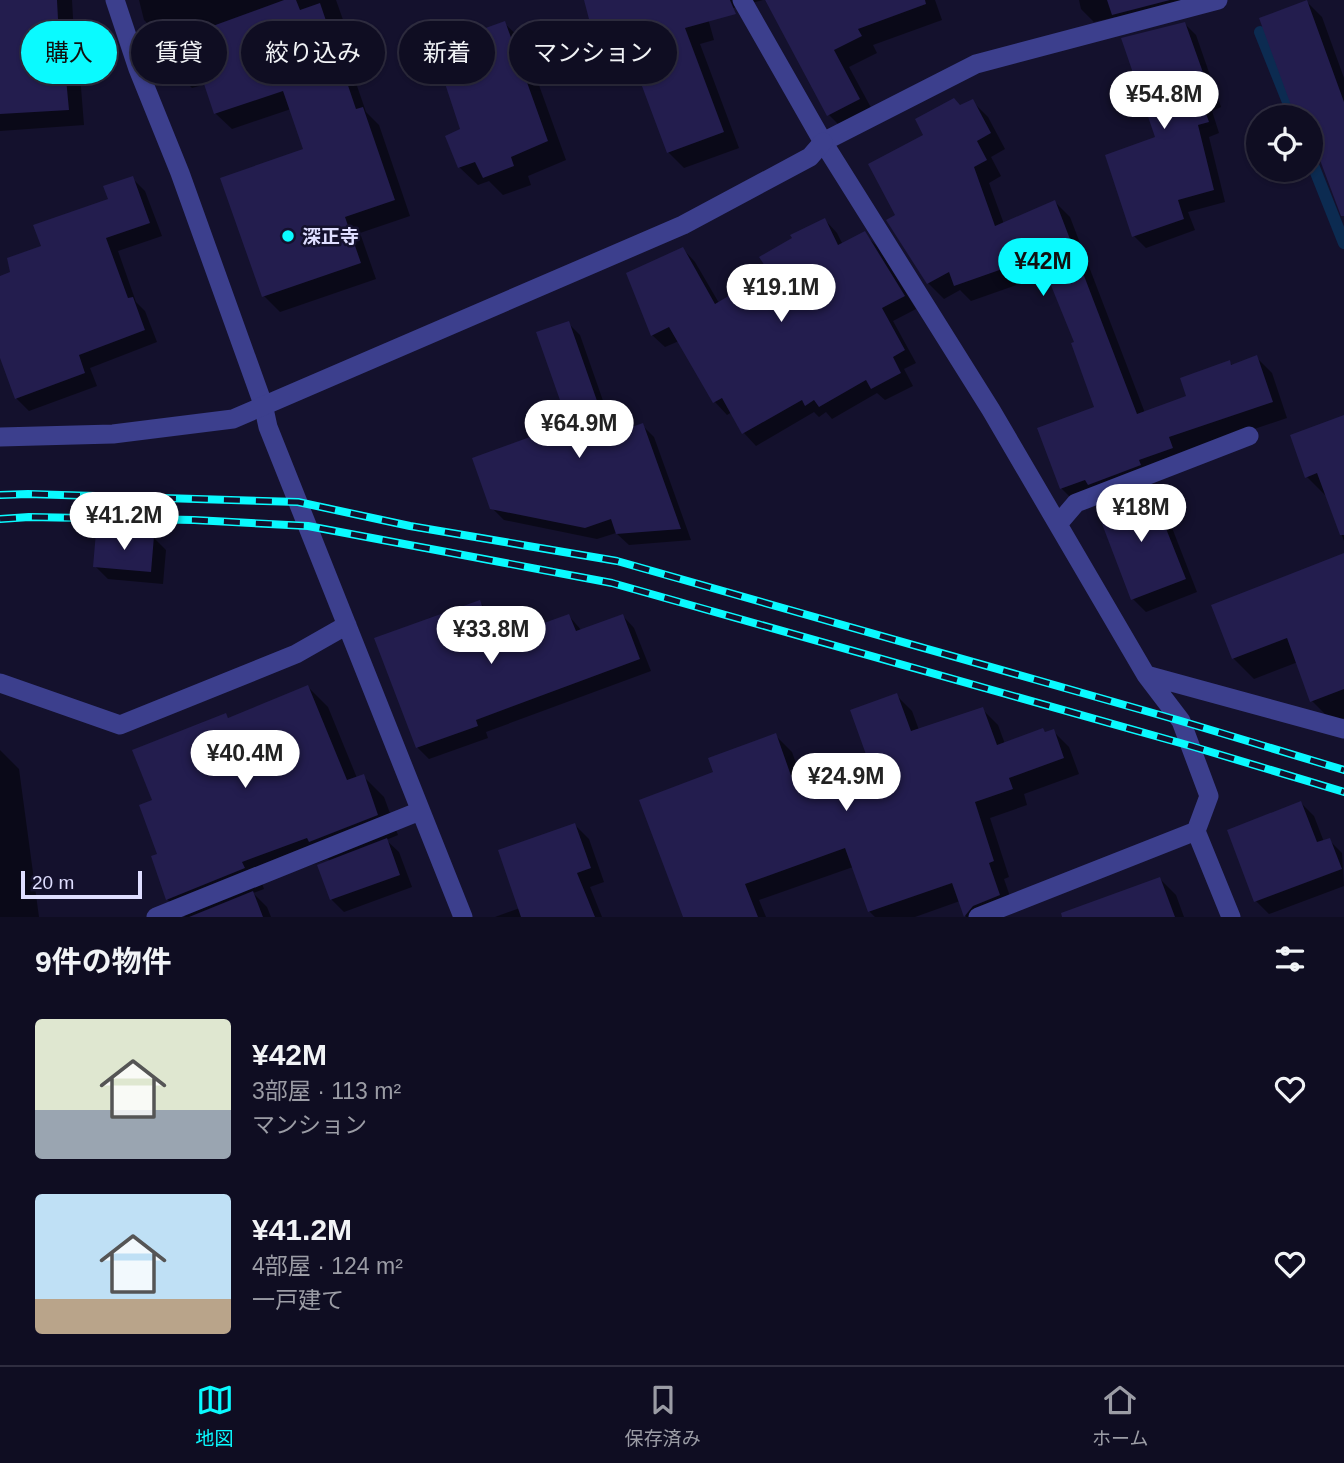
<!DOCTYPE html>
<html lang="ja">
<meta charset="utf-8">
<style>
:root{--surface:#0f0d22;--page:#18162a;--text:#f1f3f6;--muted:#9b9ca5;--line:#2f2d40;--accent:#0afaff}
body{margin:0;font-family:Arial,"Noto Sans JP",sans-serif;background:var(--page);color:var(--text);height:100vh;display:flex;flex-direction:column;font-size:26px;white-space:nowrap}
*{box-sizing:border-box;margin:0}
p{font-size:23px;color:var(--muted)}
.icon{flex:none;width:38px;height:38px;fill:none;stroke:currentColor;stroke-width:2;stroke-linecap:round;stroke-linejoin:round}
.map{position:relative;height:917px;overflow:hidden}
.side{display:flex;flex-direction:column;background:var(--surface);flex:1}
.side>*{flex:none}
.guide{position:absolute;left:21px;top:21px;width:700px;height:63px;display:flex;gap:14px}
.controls{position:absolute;left:1246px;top:105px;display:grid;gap:14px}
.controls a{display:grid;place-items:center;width:77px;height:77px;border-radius:50%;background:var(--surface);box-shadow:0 2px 5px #0004,0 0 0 2px var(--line);font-size:35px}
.scale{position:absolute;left:21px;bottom:18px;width:121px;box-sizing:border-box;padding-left:7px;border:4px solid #dfdeff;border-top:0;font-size:19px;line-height:24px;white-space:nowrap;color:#dfdeff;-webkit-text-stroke:5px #14112d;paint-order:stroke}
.price{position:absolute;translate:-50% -60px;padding:0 16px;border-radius:24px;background:#fff;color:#222;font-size:23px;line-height:46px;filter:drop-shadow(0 2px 4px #0008)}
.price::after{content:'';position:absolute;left:50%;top:42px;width:21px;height:16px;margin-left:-10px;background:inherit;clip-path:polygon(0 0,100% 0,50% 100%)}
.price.selected{background:var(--accent);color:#111}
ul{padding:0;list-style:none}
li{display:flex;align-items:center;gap:21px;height:175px;padding:0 35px}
li span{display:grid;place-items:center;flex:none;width:196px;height:140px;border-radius:7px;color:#555}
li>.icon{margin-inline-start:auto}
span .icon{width:84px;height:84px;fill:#fffc;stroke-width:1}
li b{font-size:30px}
h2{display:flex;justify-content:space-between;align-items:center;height:84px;padding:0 35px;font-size:30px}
.pill{padding:0 24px;border-radius:32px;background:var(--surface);box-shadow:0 2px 5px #0004,0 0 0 2px var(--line);font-size:24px;line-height:63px}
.pill.selected{background:var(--accent);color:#111}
.dock{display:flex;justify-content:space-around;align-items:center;height:98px;border-top:2px solid var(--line);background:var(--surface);font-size:19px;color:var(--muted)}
.dock a{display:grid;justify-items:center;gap:4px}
.dock .selected{color:var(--accent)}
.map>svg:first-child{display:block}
.shadow{fill:#0007}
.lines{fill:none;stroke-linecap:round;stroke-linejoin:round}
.stream{stroke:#0c2b51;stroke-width:12}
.building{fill:#231d4e}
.minor{stroke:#3c3f8d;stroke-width:19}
.tertiary{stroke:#3c3f8d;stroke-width:19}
.rail-casing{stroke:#0afaff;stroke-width:8}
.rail{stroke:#14112d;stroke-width:5;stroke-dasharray:16;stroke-linecap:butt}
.poi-dot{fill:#0afaff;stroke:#14112d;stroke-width:2.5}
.labels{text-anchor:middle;stroke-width:5;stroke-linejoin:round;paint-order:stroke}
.poi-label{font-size:19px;font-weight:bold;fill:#dfdeff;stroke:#14112d;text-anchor:start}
</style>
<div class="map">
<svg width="1344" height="917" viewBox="0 0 1344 917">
<rect width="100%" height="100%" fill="#14112d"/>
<path class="shadow" d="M0,0h72l4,71 4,4 4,50 -84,6z
M139,0h197l17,48 -8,3 21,61 13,13 31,91 -50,17 16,46 -96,33 -16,-16 41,-146 -14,-41 -59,20 -17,-16 -9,-29 -14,4 -16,-16 -12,-37 -4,1 -16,-16z
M586,0h177l-56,15 7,25 -14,4 39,104 -55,20 -16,-16 -29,-79 -17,5 -17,-16 -5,-18 -4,-3z
M765,0h170l7,20 -69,25 4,8 -28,14 26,48 -30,16 -16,-16z
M1079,0h105l-57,27 -11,-10 -22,5 -13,-13z
M1307,2l15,15 22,61v129l-8,-7 -25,-69v-14h-8l-10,-10z
M504,23l19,18 43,119 -38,16 3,9 -28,10 -14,-14 -11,4 -19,-18 3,-37z
M1184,23l12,12 25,72 -9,4 7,22 -10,4 16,65 -37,10 7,18 -49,18 -12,-12z
M972,101l16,16 17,32 -14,8 10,19 -12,7 15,41 51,-22 15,15 75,196 44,-16 40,-35 4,4 23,-9 16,16 15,45 -104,35 -106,51 -16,-16 36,-80 -21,-66 -28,-68 -77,27 -11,-11 -16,9 -16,-16 -30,-67 28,-81 34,-29z
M132,178l13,13 17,45 -44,15 18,51 9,9 12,31 -67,26 7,18 -68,25 -13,-13 -16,-45v-75l12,-5 31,-26 67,-47z
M825,220l12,13 6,12 21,-11 13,12 39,63 -23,12 23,42 -12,6 9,17 -28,14 -8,-7 -45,26 -6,-7 -7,5 -5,-5 -58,34 -12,-13 -12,-21 -5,3 -12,-13 -36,-61 -14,6 -13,-12 31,-86 12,13 24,41 52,-30z
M568,323l12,12 35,100 27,-10 12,12 37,103 -62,5 -13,-12 -19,6 -93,-19 -12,-12 79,-84z
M1344,417v124l-16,-43 -21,-21z
M1149,490l13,12 35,90 -51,20 -13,-13z
M153,537l13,13 -3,34 -55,-5 -13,-13z
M1344,555v163l-11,4 -21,-21 -14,-39 -44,17 -21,-21z
M479,602l12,11 9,28 69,-25 13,15 41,-15 11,12 17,43 -165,61 2,6 -59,21 -12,-12z
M308,687l20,20 29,71 6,-2 21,21 14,38 -12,5 13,12 13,35 -68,25 -13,-13v-37l-3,-3 -66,24 2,6 -11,4 14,14 4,10h-86l-18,-18 -8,-44 -5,-54 72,-86 3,4z
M896,695l16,16 7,19 63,-21 16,16 7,19 38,-14 3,3 7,-2 16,16 10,27 -55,20 3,11 -37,13 19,59 -5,2 11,32 -13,6h-36l-6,-16 -45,16h-40l-6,-6 -16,-44 -94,33 7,17h-81l30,-144 61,-37 16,16 12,34 67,-25z
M0,750l19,19 20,148h-39z
M1301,803l13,13 10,26 5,-2 13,13 2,33 -75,28 -13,-13 -27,-70z
M575,825l14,14 15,43 -14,5 12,30h-107l25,-9z
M1160,879l16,16 8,22h-62z"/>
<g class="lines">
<path class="stream" d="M1260,32l34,85
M1311,160l33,83"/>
</g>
<path class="building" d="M0,0h57l3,57h4l5,53 -69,4z
M284,0h12l4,10 20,-7 36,106 7,-2 32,93 -50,17 16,46 -99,34 -42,-119 83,-29 -20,-58 -69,23 -16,-48 -24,7 -12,-37 35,-12 2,7z
M584,0h146l6,14 -51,14 39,104 -57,21 -37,-99 -26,9 -7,-22 -2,1z
M765,0h160l1,4 -68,25 4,7 -28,14 26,49 -33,17z
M1107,0h63l-58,15z
M1307,0l37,102v114h-3l-30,-80v-19h-7l-5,-11 -7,2 -33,-90z
M505,21l43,120 -37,16 3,9 -31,12 -8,-16 -17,6 -13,-32 15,-7 -27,-82z
M1185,22l26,73 -10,4 8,23 -11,3 16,65 -36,10 6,19 -52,18 -27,-82 50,-18 -34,-99z
M954,98l6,7 13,-6 18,34 -14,8 10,19 -13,7 21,59 60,-26 82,214 49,-18 -6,-18 50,-18 1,5 26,-10 16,47 -104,35 4,11 -34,12 2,5 -53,20 -3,-5 -25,9 -23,-61 57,-21 -23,-64 3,-1 -35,-86 -85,30 -5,-14 -22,12 -41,-64 9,-5 -27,-51 55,-29 -8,-16z
M133,176l17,47 -44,15 22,60 5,-1 12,33 -66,25 6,18 -70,26 -15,-41v-82l10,-4 -3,-14 34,-12 -8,-21 75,-26 -5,-13z
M825,218l13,27 27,-14 40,65 -23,12 23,42 -12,7 8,16 -30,16 -5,-9 -47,27 -5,-7 -9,6 -3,-6 -60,34 -20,-36 -9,5 -44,-76 -18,9 -25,-63 57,-26 32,57 54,-32 -10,-15 33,-19 -2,-3z
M569,321l40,114 34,-12 38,106 -65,5 -5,-15 -26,9 -95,-19 -18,-51 96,-35 -32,-91z
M1344,415v120h-4l-23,-62 -12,5 -15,-43z
M1150,488l36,91 -55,21 -35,-92z
M96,532l58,4 -3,36 -58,-5z
M1344,553v136l-34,13 -23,-64 -55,21 -21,-54z
M480,600l14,41 75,-27 7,17 47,-17 17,45 -164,61 2,6 -62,22 -42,-110z
M308,685l39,95 17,-6 14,41 -69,27 -2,-4 -65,24 3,6 -79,32 -15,-44 6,-2 -18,-49 13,-5 -20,-50 94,-37 2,5z
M897,693l14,38 72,-24 14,38 46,-17 2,4 9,-3 10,29 -55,20 4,11 -38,13 19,59 -5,2 11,32 -27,11 -9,11 -12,-34 -84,29 -23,-64 -100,36 13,33h-75l-44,-117 74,-28 -5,-14 68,-25 19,54 73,-27 -18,-50z
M1301,801l16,41 13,-4 12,31 -88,33 -27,-72z
M575,823l16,45 -14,5 18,44h-74l-23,-67z
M387,838l13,37 -70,25 -13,-35z
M1160,877l15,40h-113l-1,-4z
M253,891l10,26h-74z"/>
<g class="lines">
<path class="minor" d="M115,0l23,69 42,104 83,231 5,23 195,490
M742,0l81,142 168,268 155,265 35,46 28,75 -13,35 35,86
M823,142l153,-78 242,-64
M1058,524l18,-21 173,-67
M1146,675l198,54
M0,683l120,42 176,-71 51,-29
M156,917l264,-106
M978,917l218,-86"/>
<path class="tertiary" d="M0,437l113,-3 120,-15 450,-194 127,-68 13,-15"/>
<g class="rail-casing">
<path id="rail" d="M0,495l28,-1 270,8 112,24 207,35 564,160 163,49
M0,519l29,-2 165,3 114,6 304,57 579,163 153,46"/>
</g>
<use href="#rail" class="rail"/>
</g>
<circle class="poi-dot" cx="288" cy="236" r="7"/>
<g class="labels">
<g class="poi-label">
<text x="302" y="243">深正寺</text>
</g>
</g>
</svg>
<div class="controls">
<a><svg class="icon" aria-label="locate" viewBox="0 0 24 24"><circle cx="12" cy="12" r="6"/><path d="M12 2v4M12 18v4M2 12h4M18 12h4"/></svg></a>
</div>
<div class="scale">20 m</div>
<b class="price" style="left:1164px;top:131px">¥54.8M</b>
<b class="price selected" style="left:1043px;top:298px">¥42M</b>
<b class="price" style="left:781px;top:324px">¥19.1M</b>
<b class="price" style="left:579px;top:460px">¥64.9M</b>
<b class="price" style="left:1141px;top:544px">¥18M</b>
<b class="price" style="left:124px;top:552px">¥41.2M</b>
<b class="price" style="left:491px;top:666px">¥33.8M</b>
<b class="price" style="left:245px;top:790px">¥40.4M</b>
<b class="price" style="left:846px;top:813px">¥24.9M</b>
<div class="guide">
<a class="pill selected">購入</a>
<a class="pill">賃貸</a>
<a class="pill">絞り込み</a>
<a class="pill">新着</a>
<a class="pill">マンション</a>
</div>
</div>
<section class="side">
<h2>9件の物件<svg class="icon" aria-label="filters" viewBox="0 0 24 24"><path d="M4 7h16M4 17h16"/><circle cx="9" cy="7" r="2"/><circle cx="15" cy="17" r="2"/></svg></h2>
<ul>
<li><span style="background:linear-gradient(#dfe7d0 65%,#9aa5b1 0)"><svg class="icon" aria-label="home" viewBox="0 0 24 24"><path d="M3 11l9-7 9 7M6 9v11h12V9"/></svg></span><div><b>¥42M</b><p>3部屋 · 113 m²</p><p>マンション</p></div><svg class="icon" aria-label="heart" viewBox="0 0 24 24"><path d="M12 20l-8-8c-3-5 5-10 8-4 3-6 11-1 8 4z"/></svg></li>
<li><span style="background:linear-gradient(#bfe0f5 75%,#b9a48a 0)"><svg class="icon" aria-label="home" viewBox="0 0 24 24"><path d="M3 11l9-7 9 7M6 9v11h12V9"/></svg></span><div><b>¥41.2M</b><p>4部屋 · 124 m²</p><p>一戸建て</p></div><svg class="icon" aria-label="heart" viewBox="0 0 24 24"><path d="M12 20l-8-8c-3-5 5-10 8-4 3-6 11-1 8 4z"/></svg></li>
</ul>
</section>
<nav class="dock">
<a class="selected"><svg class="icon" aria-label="map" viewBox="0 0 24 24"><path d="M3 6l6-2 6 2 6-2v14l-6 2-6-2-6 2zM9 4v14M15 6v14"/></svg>地図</a>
<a><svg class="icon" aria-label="saved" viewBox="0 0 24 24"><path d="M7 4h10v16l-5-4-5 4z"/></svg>保存済み</a>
<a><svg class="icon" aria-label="home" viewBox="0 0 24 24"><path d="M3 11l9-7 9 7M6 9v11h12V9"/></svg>ホーム</a>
</nav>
